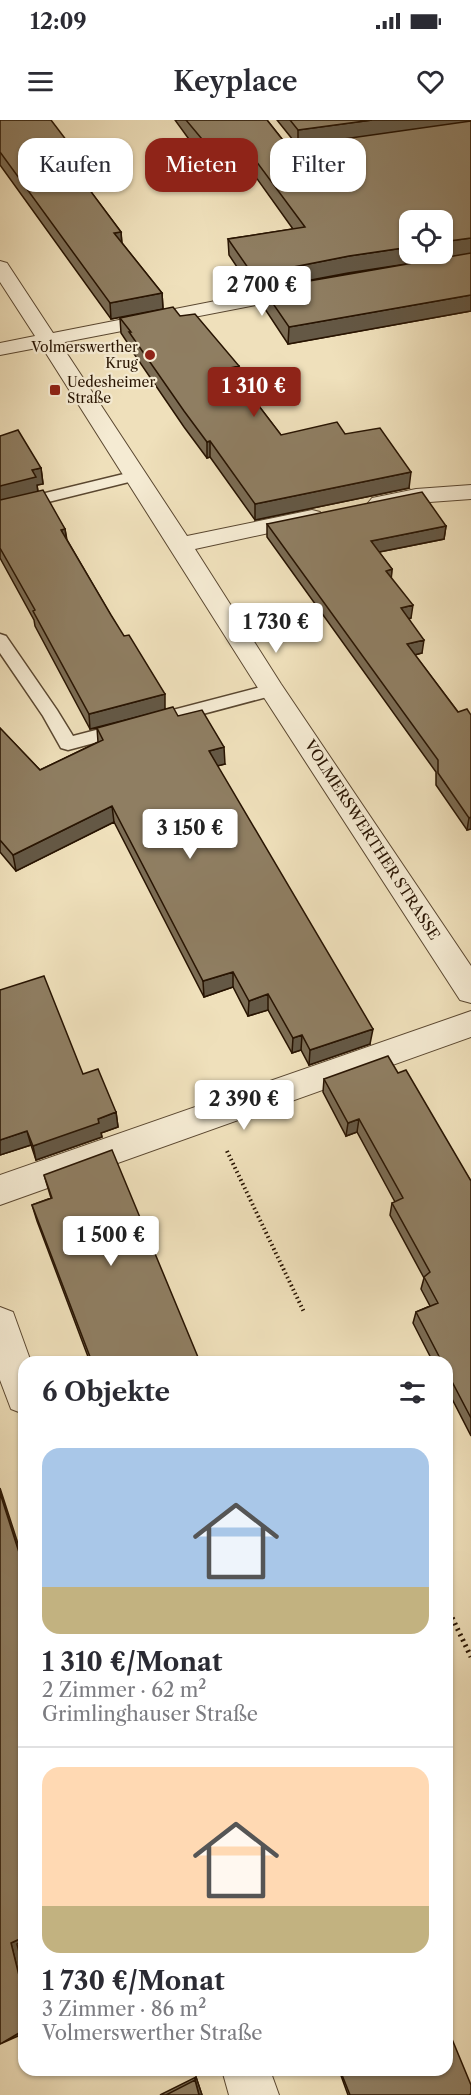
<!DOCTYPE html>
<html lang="de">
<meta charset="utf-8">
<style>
:root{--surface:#fff;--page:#f2f2f3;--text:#2b2b33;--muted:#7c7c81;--line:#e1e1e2;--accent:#8f2418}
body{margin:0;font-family:"Libre Caslon Text",serif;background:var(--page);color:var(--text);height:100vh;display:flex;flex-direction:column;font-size:22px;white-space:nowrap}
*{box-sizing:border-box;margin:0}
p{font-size:20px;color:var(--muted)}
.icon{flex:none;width:33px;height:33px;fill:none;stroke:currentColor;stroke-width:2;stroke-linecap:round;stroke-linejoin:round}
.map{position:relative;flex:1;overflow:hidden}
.panel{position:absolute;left:18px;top:1236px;width:435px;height:720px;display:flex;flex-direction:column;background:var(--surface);border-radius:18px;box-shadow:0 2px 4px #0004}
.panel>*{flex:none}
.top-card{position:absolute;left:18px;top:18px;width:435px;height:54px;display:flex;gap:12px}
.buttons{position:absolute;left:399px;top:90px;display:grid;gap:12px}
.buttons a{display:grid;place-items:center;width:54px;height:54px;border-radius:12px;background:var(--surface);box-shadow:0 2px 4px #0004;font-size:30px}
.price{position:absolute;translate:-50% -51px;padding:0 14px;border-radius:6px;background:#fff;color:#222;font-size:20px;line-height:39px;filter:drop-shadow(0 2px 3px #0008)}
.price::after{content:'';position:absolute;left:50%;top:36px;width:18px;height:14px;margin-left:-9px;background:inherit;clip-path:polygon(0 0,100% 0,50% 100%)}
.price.selected{background:var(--accent);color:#fff}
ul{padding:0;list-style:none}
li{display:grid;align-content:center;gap:12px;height:318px;padding:0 24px}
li+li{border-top:2px solid var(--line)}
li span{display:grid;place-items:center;height:186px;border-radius:18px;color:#555}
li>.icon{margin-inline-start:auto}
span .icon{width:108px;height:108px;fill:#fffc;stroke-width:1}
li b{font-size:26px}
h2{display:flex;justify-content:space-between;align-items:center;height:72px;padding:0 24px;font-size:26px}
.tag{padding:0 21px;border-radius:18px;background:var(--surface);box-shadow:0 2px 4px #0004;font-size:21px;line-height:54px}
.tag.selected{background:var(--accent);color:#fff}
.status{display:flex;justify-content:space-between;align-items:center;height:42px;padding:0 30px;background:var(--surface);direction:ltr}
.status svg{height:16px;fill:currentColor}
header{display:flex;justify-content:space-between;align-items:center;height:78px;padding:0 24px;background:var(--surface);font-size:27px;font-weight:600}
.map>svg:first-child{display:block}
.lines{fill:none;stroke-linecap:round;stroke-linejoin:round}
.service-casing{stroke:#5a4730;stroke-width:3}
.minor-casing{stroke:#5a4730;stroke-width:2}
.path-far1{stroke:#281402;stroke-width:4;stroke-dasharray:1.5 3;stroke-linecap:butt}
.path{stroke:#281402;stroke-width:5;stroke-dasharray:2 4;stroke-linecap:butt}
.service{fill:#f5ebd3;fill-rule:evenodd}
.minor{fill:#f5ebd3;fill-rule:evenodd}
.wall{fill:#7b6c54;stroke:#281402;stroke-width:1.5}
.shaded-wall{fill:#645845;stroke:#281402;stroke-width:1.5}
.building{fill:#8f7e62;stroke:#281402;stroke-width:1.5}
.poi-dot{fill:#8f2418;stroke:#f5ebd3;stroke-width:2}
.labels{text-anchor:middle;stroke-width:4.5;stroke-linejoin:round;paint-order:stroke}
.far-poi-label{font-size:14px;fill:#281402;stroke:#f5ebd3;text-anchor:end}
.street-label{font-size:15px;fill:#281402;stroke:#f5ebd3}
</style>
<div class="status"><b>12:09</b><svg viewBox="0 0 49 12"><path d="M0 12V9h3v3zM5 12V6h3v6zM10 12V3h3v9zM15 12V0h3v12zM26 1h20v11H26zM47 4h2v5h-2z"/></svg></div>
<header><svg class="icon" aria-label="menu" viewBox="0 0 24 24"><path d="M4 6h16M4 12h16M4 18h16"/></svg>Keyplace<svg class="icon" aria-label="heart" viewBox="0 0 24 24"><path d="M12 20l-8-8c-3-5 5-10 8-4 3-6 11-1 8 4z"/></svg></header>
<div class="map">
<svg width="471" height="1975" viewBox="0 0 471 1975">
<rect width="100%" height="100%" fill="#efe0bb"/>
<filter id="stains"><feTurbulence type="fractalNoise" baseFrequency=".00333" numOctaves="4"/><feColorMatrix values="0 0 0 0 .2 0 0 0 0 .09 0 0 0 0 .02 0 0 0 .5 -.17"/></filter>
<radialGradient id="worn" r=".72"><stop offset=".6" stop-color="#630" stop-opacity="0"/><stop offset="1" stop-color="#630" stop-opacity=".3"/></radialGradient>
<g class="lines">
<g class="service-casing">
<path id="service" d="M136,351l8,5 -3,3 -141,35v-10z
M0,514l6,2 51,74 16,26 199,-52 6,2 3,4 -3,4 -210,56 -7,-2 -18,-32 -43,-63z"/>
</g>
<g class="minor-casing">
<path id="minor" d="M0,141l7,2 46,70 254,-50 7,2 3,4 -3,4 -7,2 -247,48 127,193 125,-26 8,2 4,5 -4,5 -125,27 86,135 190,282v37l-11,-3 -197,-304 -221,-349 -42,8v-12l35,-7 -35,-54z
M471,365v14l-55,4 -36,7 -8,-2 -4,-5 4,-5 44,-9z
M471,891v26l-471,168v-30z
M0,1187l13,5 18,50h-7v52l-13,-5 -11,-29z
M222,1950h48l9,25h-50z"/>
</g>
<path class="path-far1" d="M227,1031l77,161"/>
<path class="path" d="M447,1487l24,50"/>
<use href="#service" class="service"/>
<use href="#minor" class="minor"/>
</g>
<path class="wall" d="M0,0l86,46 5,26 30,40 1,11 40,50 1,16 -52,10 -111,-154z
M175,0h92l19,24 8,2 3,-1 -20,-25h194v191l-183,33 -25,-38v-17l200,-34 -115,18 -95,18 -24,-36 -1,-16 65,-10 -48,-67 -33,4 -21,-24z
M180,196l59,64 42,55 64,-1 64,54 -154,32 -45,-63 -3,1 -23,-31 -54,-79 -1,-3 -8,-12 -1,-15z
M0,316l41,32 2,16 -6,1 1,6 27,38 2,11 98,169 13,7 47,48 -8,2 153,278 -61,21 -8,-15 -9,3 -24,-43 -20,6 -15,-29 -29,10 -90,-175 -98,49 -16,-19v-124l40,42 58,-28 -1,-14 -7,1 -55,-103 -1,-6 -34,-62z
M267,404l179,2 -2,13 -65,13 13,17 -1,9 20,40 -2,1 13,34 -7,2 43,57 13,3v114l-4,1 -31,-45v-13l-169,-235z
M0,870l83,84 33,38 2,15 -17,6 1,4 -66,23 -5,-15 -31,10z
M398,953l73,108v255l-24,-47v-27h-14l-20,-39 3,-11 14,-6 -9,-17 3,-11 -34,-63 2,-12 3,-1 -38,-70 -11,4 -23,-44 1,-13z
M44,1055l156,187h-110l-53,-141 -5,-16 19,-7z
M339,1950h108l22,25h-121z
M196,1957l6,18h-42z"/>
<path class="shaded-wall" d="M372,0h99v2l-173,24v-16z
M245,26v16l-33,4v-15z
M86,46l1,10h3l1,16 -7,1 -2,-26z
M121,112l1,16 -8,-15z
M471,118v16l-123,19 -95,18v-16l96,-19 61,-9v7h32v-12z
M162,173l1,16 -52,10 -1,-16z
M471,175v16l-183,33 1,-17z
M239,246v16l-9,-14z
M210,321v16l-3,1v-16z
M41,348l2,16 -6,1 1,8 -38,9v-16l32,-16z
M411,352l-2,16 -154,32v-16z
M446,406l-2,13 -75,15 2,-13z
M65,409l2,15 -6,-14z
M392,449l-1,13 -5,-11z
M413,485l-2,13 -12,3 2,-13z
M424,520l-2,13 -16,4 1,-13z
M165,574v16l-75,19 -1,-15z
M224,627l1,17 -16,4v-17z
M112,686l2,16 -98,49 -3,-16z
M471,697v12l-4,1 2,-12z
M233,852v15l-29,10 -1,-16z
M268,874v16l-20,6 1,-15z
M373,909l-3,15 -61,21 1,-15z
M302,915l-1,15 -9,3 1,-15z
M116,992l2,15 -17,6 1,4 -66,23 -3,-14 65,-27z
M359,999l-2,13 -11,4 2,-13z
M27,1011l4,14 -31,10v-15z
M0,1368l24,74v6l-24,-75z
M24,1817v3l-7,4 7,28v24l-13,-53z
M24,1910v2l-6,4 -18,8z
M196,1957l6,18h-3l-4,-15z"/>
<path class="building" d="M0,0h51l35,46 -4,1 8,9 -7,1 5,7 -2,1 35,47 -7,1 48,60 -52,10 -110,-151z
M186,0h81l19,24 8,2 177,-25v117l-29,4v-22h-32v27l-61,9 -96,19 -25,-36 77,-12 -60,-81 -33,5z
M290,0h82l-74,10z
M471,133v42l-182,32 -26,-38z
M173,187l7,9 15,-2 44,52 -9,2 51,67 56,-13 8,12 35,-6 31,44 -156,32 -45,-63 -3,1 -23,-31 -55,-79h2l-11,-14z
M18,310l23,38 -9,2 4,7 -36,9v-50z
M43,370l22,39 -4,1 50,85 13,21 5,-1 36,59 -76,20 -56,-103 2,-1 -35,-62v-48z
M422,372l24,34 -75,15 21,28 -6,2 27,34 -12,3 23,32 -17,4 51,68 9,-3 4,6v102l-2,1 -31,-45v-13l-171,-236z
M173,587l5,9 24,-6 22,37 -15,4 164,278 -63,21 -8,-15 -9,3 -25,-44 -19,7 -16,-29 -30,9 -91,-175 -99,49 -13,-15v-112l40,42 63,-30 -6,-12z
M44,856l39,98 15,-5 18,43 -18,7 1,4 -66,23 -6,-15 -27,9v-150z
M388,936l10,17 8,-3 65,111v237l-24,-46v-10h-5l-26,-50 22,-9 -14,-26 6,-5 -38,-69 11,-5 -44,-79 -11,4 -24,-44z
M112,1030l88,212h-108l-60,-157 20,-7 -8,-23z
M0,1373l24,75v369l-13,6 13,53v34l-24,14z
M447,1907l24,58v9l-2,1h-119l-10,-25h107z
M195,1960l4,15h-33z"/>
<g class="poi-dot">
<circle cx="150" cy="235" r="6"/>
<rect x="49" y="264" width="12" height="12" rx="3"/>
</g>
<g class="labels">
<g class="far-poi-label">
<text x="138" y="232">Volmerswerther<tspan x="138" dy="16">Krug</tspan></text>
<text x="67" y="267" text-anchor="start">Uedesheimer<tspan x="67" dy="16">Straße</tspan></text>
</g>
<g class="street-label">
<text transform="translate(372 720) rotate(57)" y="5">VOLMERSWERTHER STRASSE</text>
</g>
</g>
<rect width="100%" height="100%" filter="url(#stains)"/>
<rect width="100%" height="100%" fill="url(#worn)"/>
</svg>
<div class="buttons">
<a><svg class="icon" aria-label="locate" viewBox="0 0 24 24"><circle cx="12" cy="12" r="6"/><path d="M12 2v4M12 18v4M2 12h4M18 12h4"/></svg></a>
</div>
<b class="price" style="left:262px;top:197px">2 700 €</b>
<b class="price selected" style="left:254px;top:298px">1 310 €</b>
<b class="price" style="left:276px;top:534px">1 730 €</b>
<b class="price" style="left:190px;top:740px">3 150 €</b>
<b class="price" style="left:244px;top:1011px">2 390 €</b>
<b class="price" style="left:111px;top:1147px">1 500 €</b>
<div class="top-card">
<a class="tag">Kaufen</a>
<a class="tag selected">Mieten</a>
<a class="tag">Filter</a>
</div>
<section class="panel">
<h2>6 Objekte<svg class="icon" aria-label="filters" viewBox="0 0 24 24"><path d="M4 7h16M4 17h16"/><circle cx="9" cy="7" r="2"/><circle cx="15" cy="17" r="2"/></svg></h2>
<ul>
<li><span style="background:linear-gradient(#a9c7e8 75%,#c2b280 0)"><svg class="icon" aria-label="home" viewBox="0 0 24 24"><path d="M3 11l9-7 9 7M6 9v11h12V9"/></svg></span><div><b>1 310 €/Monat</b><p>2 Zimmer · 62 m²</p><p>Grimlinghauser Straße</p></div></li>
<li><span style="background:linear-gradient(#ffd9b3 75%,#c2b280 0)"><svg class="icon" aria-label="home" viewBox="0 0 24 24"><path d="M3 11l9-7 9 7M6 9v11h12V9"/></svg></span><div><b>1 730 €/Monat</b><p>3 Zimmer · 86 m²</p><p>Volmerswerther Straße</p></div></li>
</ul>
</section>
</div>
